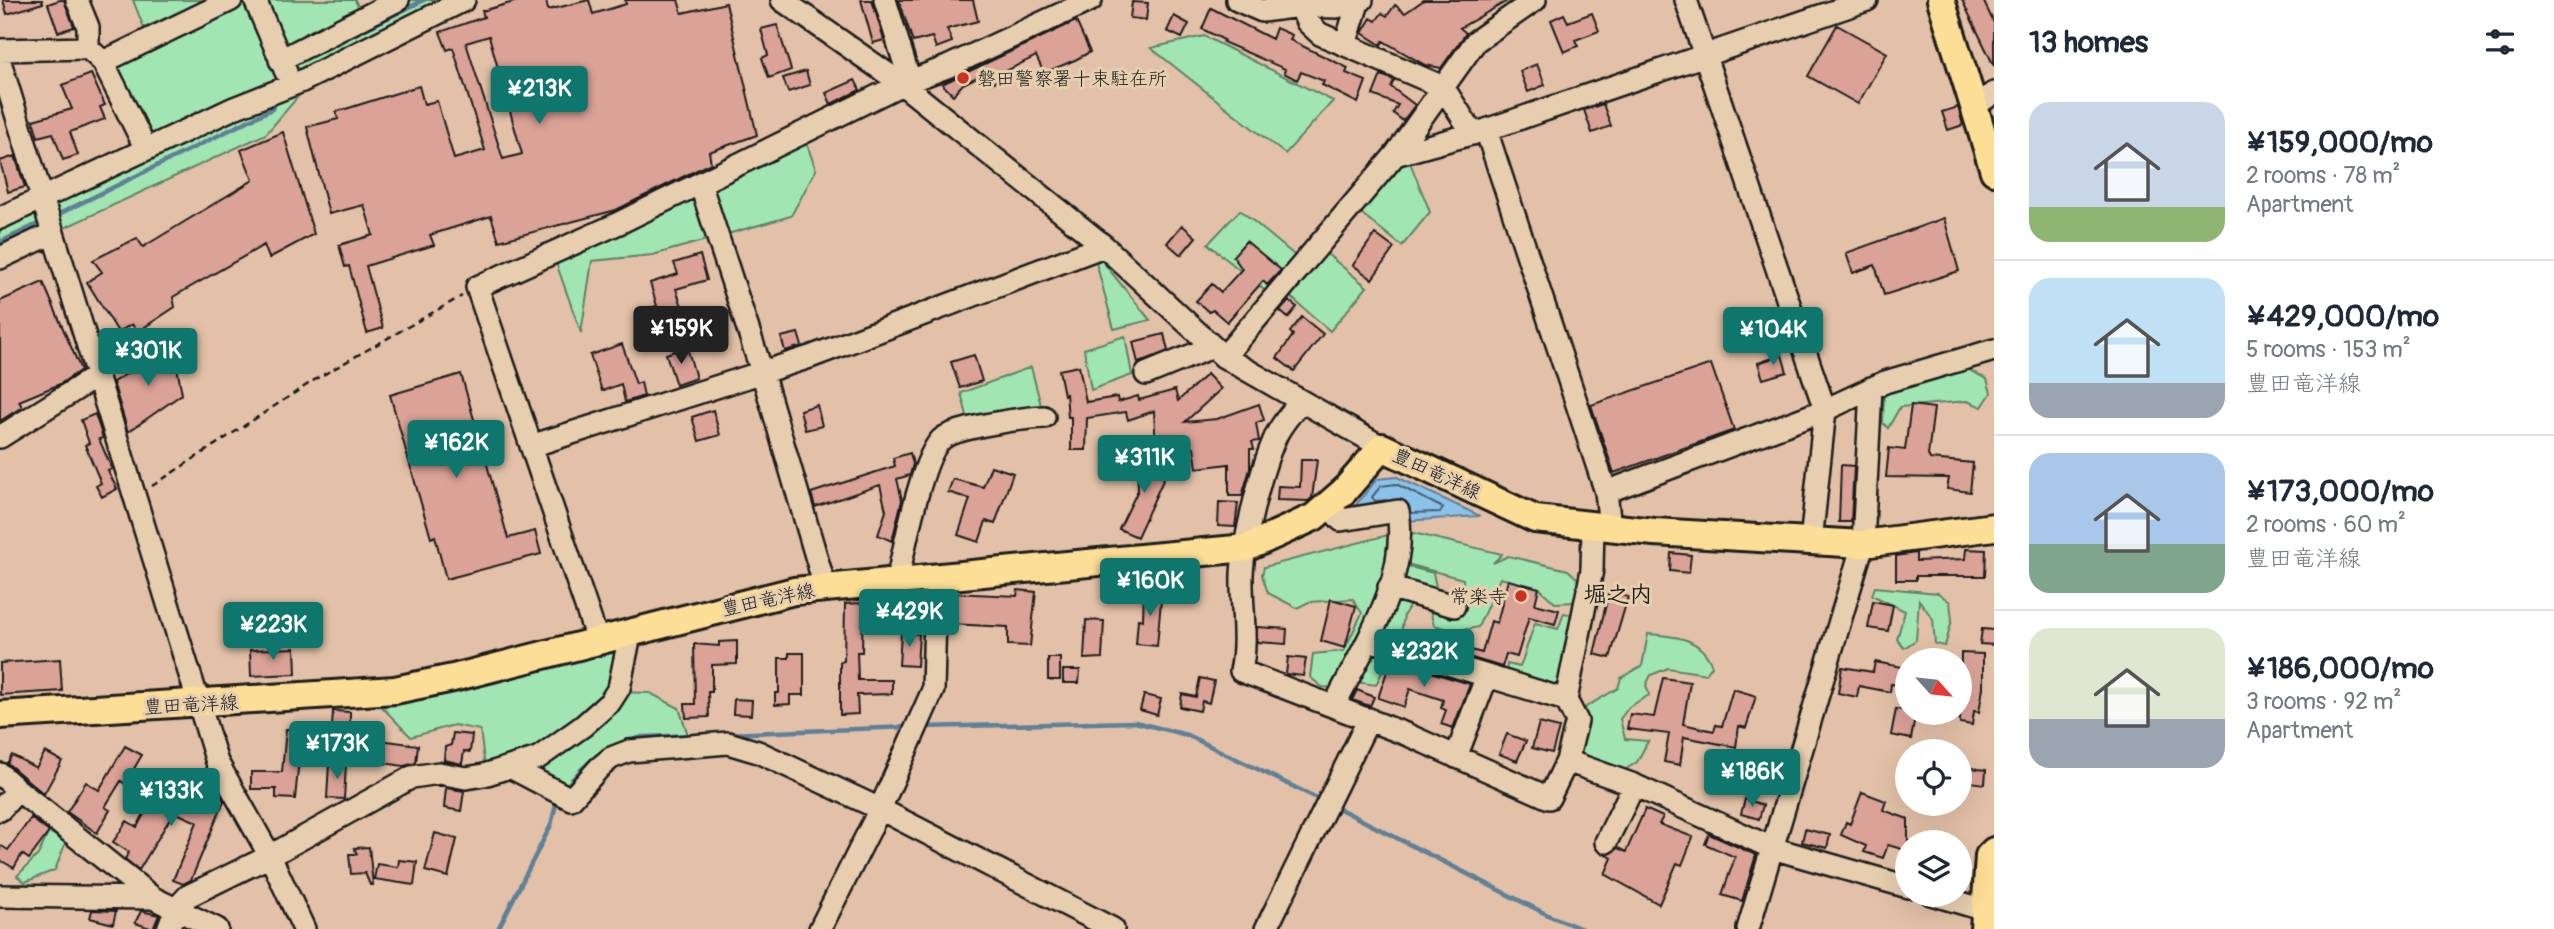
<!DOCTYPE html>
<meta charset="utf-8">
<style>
:root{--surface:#fff;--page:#f2f2f3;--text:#1f2937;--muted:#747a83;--line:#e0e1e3;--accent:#0f766e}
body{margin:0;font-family:Pangolin,"Klee One",sans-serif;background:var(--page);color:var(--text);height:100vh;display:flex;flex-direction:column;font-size:26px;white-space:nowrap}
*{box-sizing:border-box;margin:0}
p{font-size:23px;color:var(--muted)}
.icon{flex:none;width:38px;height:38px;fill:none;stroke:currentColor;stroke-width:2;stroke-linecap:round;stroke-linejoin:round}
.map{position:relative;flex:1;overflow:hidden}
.side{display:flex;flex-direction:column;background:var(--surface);width:560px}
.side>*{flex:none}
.needle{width:46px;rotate:117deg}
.buttons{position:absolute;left:1895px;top:648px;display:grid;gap:14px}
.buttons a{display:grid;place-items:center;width:77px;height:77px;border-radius:50%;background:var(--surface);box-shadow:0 7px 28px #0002;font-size:35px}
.price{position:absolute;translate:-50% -60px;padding:0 16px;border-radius:7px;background:var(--accent);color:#fff;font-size:23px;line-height:46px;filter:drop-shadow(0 2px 4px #0008)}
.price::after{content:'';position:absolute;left:50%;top:42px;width:21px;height:16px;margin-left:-10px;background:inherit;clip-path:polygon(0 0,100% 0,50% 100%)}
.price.current{background:#222;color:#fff}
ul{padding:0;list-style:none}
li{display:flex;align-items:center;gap:21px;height:175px;padding:0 35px}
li+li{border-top:2px solid var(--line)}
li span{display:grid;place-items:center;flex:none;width:196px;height:140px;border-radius:21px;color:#555}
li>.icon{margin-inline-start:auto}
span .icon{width:84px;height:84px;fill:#fffc;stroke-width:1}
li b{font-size:30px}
h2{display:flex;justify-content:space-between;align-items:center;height:84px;padding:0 35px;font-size:30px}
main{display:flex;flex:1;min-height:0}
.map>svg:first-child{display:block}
.green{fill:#a1e6b2;stroke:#5e8167;stroke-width:2}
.water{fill:#8bc2e9;stroke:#5f8097;stroke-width:2}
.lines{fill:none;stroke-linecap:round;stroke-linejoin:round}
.shore{stroke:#485e6e;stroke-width:2}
.stream{stroke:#5f8097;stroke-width:4.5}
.building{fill:#dba297;stroke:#1c1c1c;stroke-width:2;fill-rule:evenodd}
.minor-casing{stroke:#1c1c1c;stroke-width:26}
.major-casing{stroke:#1c1c1c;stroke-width:32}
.path{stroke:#1c1c1c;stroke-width:2.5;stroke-dasharray:7 5;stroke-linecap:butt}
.minor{stroke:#e6ceaf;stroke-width:21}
.major{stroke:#fdde96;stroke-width:26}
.poi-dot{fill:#c8321e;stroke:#e6ceaf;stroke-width:2.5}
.labels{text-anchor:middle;stroke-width:6;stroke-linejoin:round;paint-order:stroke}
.poi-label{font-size:19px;fill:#1c1c1c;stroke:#e6ceaf;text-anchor:start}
.street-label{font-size:19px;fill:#1c1c1c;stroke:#e6ceaf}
.quarter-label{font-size:23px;font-weight:bold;fill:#1c1c1c;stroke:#e6ceaf}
</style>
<main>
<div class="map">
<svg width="1994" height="929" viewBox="0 0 1994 929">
<rect width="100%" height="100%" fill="#e3c1a8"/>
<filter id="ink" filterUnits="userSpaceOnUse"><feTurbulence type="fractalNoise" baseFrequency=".0143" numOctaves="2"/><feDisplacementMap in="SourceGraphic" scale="14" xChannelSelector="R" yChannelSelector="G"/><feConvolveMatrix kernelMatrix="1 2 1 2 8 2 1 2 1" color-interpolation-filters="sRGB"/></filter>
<g filter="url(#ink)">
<path class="green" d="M133,0h73l-62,28z
M240,0h115l6,13 37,-13h66l-145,72 -53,62 -266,124v-36l146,-73 -43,-87z
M1204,36l129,65 -48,53 -134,-106z
M803,133l13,37 -25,46 -138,39 -61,6 -11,72 -27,-76z
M1409,160l21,52 -28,34 -45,-36 -35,40 45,37 -37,44 -45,-39 -10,7 -67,-55 32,-34 65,54 90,-99z
M1094,255l4,1 52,64 -36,9z
M1125,336l7,39 -41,15 -7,-41z
M1031,367l13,50 -73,13 -10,-37z
M1967,369l20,10 4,14 -9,14 -15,-6 -67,6 -12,21 -5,-5 1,-31z
M1409,532l93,22 -9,9 15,-7 60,14 12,11 -5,21 -20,1 -16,-15 -39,-10 -22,49c-14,4 -30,3 -44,-2l-4,-14 13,-5 20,-16v-11l-60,-16z
M1388,535l-6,51 -45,102 -15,-1 -12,-10 3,-23 31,-3 18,-38 -9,-14 -44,3 -12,6 -29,-15 -6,-18 2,-8z
M1402,565l31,8 5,23 -22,-2 -12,21 -3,19 53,14v20l-82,-27z
M1875,587l63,6 12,9 2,18 -7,26 -10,-2 -2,-25 -14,-19 -3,40 -12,8 -7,-9 8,-28 -33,-16z
M1564,613l13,3 -14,75 14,30 -22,46c4,-11 12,-26 12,-38 -1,-24 -43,-41 -61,-53l1,-12 13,3 15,-44 23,6z
M1648,634c27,2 53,3 64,32l-6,8 -38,-6 -17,7 -5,10 3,10 -20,12 -9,12 5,20 23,2 -11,21 -14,9 -46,-19 9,-45 32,-19 3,-10 21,-12z
M1371,645l57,20 -4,5 -35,-13 -13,28 -19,-3z
M612,650l12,11 -7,31 33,1 29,15 12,36 -76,12 -40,39 -65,-28 -24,8 -6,-45 -26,-5 -43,12 -29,-30z
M49,832l17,10 -11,28 -30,12 -8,-6 21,-21z"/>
<path class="water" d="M1397,477l83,39 -76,5 -53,-10 26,-32z"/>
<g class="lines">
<path class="shore" d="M1386,500l-11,1 -3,-4 9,-11 15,-2 47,24 -3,4 -30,1"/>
<path class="stream" d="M315,54l109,-54
M55,216l217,-107 5,-11
M0,242l44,-21
M922,727l213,-5 52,13 134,65
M564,790c24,-32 40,-42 78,-53l268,-10
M1332,805l218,111 32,13
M498,929l53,-104 6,-25"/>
</g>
<path class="building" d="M3,0h39l1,3 -36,11z
M60,0h4l10,27 -16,5 -10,-28z
M521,0h25l2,10 41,-10 4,14 33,-10 -1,-4h53l4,13 44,-10 31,132 -48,17 2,11 -95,47 -117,31 -8,-25 -61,19 4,10 -68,21 17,62 -16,5 -18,-67 -4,1 -6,-22 34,-10 -9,-30 -35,9 -22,-87 31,-8 -2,-7 83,-26 5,18 13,-3 17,58 31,-9 -32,-102 -6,2 -7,-18 44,-15 -2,-6zM489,36l33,118 -19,5 -37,-116z
M861,0h11l12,40 -11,3z
M899,0h74l5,21 -31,8 5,13 -16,6 -4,-11 -19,5z
M1424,0h85l-49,28 6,5 -25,35 -16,-3 -42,-24 -2,4 -19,-12 9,-15 5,3 6,-8 5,3 8,-11 10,8z
M1962,0h21l11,23v43z
M1132,2l16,1 -2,17 -16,-2z
M1211,8l61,31 4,-11 16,7 -2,5 58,28 -2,5 20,8 -8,22 -36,-18 2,-4 -23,-9 -4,8 -13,-7 1,-4 -62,-27 1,-2 -22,-11z
M1592,13l7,18 -24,9 3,6 -14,6 -13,-32 13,-6 4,8z
M1174,16l15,8 -7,14 -15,-7z
M1076,21l14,31 -15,8 -31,13 -8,-17 -30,15 2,5 -16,7 -5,-11 -24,12 -10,11 -11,-11z
M777,25l14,45 -22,8 -7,-20 6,-3 -7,-26z
M1837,25l50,28 -29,51 -50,-28z
M1537,64l8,21 -17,7 -8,-21z
M806,71l4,14 -22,7 -5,-14z
M91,74l14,31 -5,2 5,12 -35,13 8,23 -15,5 -10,-27 -15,4 -5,-17 39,-11 -10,-24z
M1381,75l13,5 -3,7 24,18 -12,16 -10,-8 5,-8 -25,-10z
M855,80l5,10 -29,14 -5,-11z
M1603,104l8,22 -19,7 -8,-23z
M1958,107l5,18 -15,5 -6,-18z
M283,132l31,102 -45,24 -5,-13 -91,52 2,10 -38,25 -5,-8 -14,8 -31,-50 15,-10 -9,-12 44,-22 6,9 110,-67 -12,-30z
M15,156l10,31 -17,5 -8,-31z
M1944,218l15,53 -75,24 -9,-30 -22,8 -7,-20z
M1182,225l14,12 -15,18 -14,-12z
M1375,234l19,14 -22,31 -19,-14z
M1246,241l35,29 -14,15 -4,-4 -36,41 -14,-12 -4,2 -13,-11 16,-17 9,8 21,-23 -9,-13z
M700,255l7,25 -31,9 15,43 -15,3 -3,-13 -28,6 -4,-18 16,-4 -7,-23 28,-9 -4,-11z
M43,282l38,88 -21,14 -41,17 3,6 -22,14v-120z
M1289,301l8,6 -9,11 -8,-7z
M1302,317l21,17 -29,37 -17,-13 16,-23 -3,-3z
M798,333l4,13 -17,5 -4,-14z
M1164,334l4,17 -30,12 -5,-21z
M622,344l14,40 5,-2 3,14 -19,6 -4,-18 -19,7 -12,-36z
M173,346l9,48 -54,38 -15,-50z
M687,347l9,31 -20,7 -10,-31z
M974,355l8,26 -22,7 -9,-26z
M1782,355l5,17 -24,7 -5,-16z
M1711,364l23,66 -120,43 -23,-68z
M1079,366l7,36 31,-5 1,5 20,-6 1,4 36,-10 3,11 29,-27 14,15 -36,33 32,-3 42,-15 5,16 -8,3 3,18 -7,1 2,7h-4v20l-8,27h-13v-32l-32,4 -3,-21 -38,2 -2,-38 -26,9 -2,-8 -39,6 -1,32h-15v-33h-3l-2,-23 -2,1 -5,-25z
M461,374l47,164 27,-7 6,23 -95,25 -11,-43 -4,2 -41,-143z
M817,405l5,21 -17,4 -5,-20z
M1911,405l23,3 -6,47 2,4 43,4 -3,29 -23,-3 2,-11 -63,-1 3,-29 16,2z
M713,410l7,25 -21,6 -7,-24z
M95,414l8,24 -4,1 13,30 -4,2 9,18 -15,8 -6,-11 5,-3 -16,-38 4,-2 -8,-23z
M910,453l3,11 -3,11 -13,4 5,21 -10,41 -14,-6 8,-24 -6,-26 -65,22 -4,-14 84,-27 -2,-8z
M1301,460h16l-5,38 -4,3 -31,-1 1,-14 22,1z
M1137,461h27v17l-27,59 -18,-8 19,-39z
M1841,465l13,1 -3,56h-12z
M991,466l22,7 -18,51 -9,-3 -7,21 -21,-7 12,-36 -22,-7 5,-13 30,8z
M1219,502l19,1 -3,24 -17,-1z
M1966,549l20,1 -1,26h-69v4h-20v-24l20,-3v8l49,-2z
M1671,553l20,2 -2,18 -19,-2z
M1508,580l31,8 -4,16 24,6 -4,14 -26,-7 -12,40 -11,-3 -4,13 -37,-11 2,-7 15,4 9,-32 6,2z
M1144,589h18l-5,57 -21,-2 2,-25 5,1z
M1018,590l18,2 -6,54 -22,-1v-18l-58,-3 3,-31 64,3z
M1609,592l19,5 -18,61 -16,-4z
M1331,599l25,7 -11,42 -24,-7z
M1873,601l20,4 -5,26 -20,-3z
M863,603l-1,49h-5l1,28h34v14l-35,1 1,19 -18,1v-53l4,-1 1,-57z
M1086,620l18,1 -2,37 -18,1z
M1257,627l30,2 -1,15 -29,-2z
M1982,629l12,1v15l-14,-1z
M901,633l18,1 -2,32 -18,-1z
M737,641v23l-25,1v27h-4l1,25 -23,1 -1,-14h10l-1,-60 25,2v-4z
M295,648l1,26 -45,2 -1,-26z
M789,653h15v42h-14v9l-15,1v-12h4v-35h10z
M1961,653l22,1v34l-4,24 -5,-1 -2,14 -12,-2z
M1288,657l18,2 -3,17 -17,-2z
M1048,658h12v22h-12z
M60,659l2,32 -62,4v-32z
M1391,660l79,24 -17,44 -12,-4 5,-14 -5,-2 2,-8 -33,-11 -6,18 -26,-9z
M1875,662l33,6v19l-17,-3 -1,8 -31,-6 -2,11 -19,-4 4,-26 31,5z
M1063,670h17l-1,13h-16z
M1200,678l14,3 -5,22 -7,-2 -2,10 -20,-4 2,-13 14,3z
M1663,678l27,4 -7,42 31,7 2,-6 6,1 11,-37 23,7 -10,32 -7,-2 -3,21 -52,-10 -4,28 -16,-3 5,-28 -42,-5 3,-15 24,3z
M1357,690l17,7 -4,9 -18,-6z
M1144,695l17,4 -4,16 -17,-5z
M734,699l18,1 -1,15 -18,-1z
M1896,709l20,3 -5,27 -20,-4z
M333,711l17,1v15l-18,-1z
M1539,723l20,5 -7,25 -20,-5z
M286,729l16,1 -7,69 -19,-1v-9h-25v-17h31z
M453,733l19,2 -2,17 -6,-1 -2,13 -18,-4 1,-13 6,-2z
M1507,734l19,7 -9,20 -18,-7z
M372,739l46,6 -2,18 -12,3 -35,-5z
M125,746l17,9 -17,29 -4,-3 -16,26 5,3 -13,23 -30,-21 19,-30 13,8z
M45,752l17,9 -18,33 -37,-31 5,-8 24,13z
M329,763l17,1 -2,35 -17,-1z
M1963,767l23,3 -1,14 -24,-3z
M152,782l37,24 2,-3 5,2 7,-17 18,7 3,6 -33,79 -8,4 -10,-4 24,-58 -23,-10 -35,58 -14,-11 4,-7 -16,-10 14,-21 10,6 15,-28 -7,-6z
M446,788l18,3 -3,20 -17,-3z
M1862,792l24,9 -3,9 25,9v32l-20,-6 -5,13 -19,-6 2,-6 -25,-11 5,-13 4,2z
M1745,799l18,6 -4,14 -18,-5z
M1645,809l18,8 -4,7 34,13 -11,28 -5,-2 -18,41 -54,-30 7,-16 -5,-3 11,-7 8,4z
M31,818l18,14 -20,27 -7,-5 -8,14 -14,-8v-15l8,5z
M1805,829l25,6 -3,13 -25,-6z
M435,833l22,6 -9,38 -23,-6z
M1709,834l47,21 -14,46 -20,-6 13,-38 -30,-13z
M369,847l4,38h-3l-5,-12 -14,1 -2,-20h8l-3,-6z
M399,860l18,2 -3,23 -40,-6 3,-15 21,3z
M92,910l24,1 -3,13 -23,-6z
M141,911l18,4 -6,14 -18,-6z"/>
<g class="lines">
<g class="minor-casing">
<path id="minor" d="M77,0l11,27v21
M255,0l31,72
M782,0l120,84 202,162 120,111 158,90
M885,0l25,81
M1237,0l25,11 38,-5 37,1 25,-7
M1298,0l9,22 13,12 123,53 30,47
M1686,0l139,410 -14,132
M1345,45l13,-42
M0,50l88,-2 15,14 43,87
M280,60l118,-60
M0,62l217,700 53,94 34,73
M103,62l128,-62
M1974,106l20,-13
M1486,130l120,362 4,35
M1395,155l91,-25 381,-130
M700,183l62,189 63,215
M0,218l234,-110 66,-26 164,-82
M0,258l53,-25
M1224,357l171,-202 81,-114 59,-41
M1146,374l66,-27
M1299,403c-8,11 -19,22 -24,35 -15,34 -31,100 -33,136 -1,33 6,65 -1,97l167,64 141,63 18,-37 10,-40 -11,-21 26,-130 1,-44
M0,437l97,-61
M531,446l279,-89 294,-111
M1606,492l219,-82 60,-28 109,-32
M1328,505l13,15 57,-9c11,70 -35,136 -64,195
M897,582c6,-28 25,-129 46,-144 16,-11 80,-20 101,-21
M1389,587l65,19
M597,639l-120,-352 140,-63 285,-140 45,-17 144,-67
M1369,640l197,60
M1456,757l31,-81
M1567,761l67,24 138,63 136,39
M510,767l61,32 28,-31 12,-10 18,-7 99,-8 30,9 122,57 233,120
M0,774l18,16
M0,810l18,-20 135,108
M1606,842l28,-57
M1931,894l54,16
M0,896l153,2 64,31
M168,929l7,-19 13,-14 82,-40 142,-79 27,-4 27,5 18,-3 54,-17 45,-32 27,-24 9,-14 12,-58
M820,929l60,-120 53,-119 3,-113
M1266,929l103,-210
M1748,929l115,-385 8,-156"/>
</g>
<g class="major-casing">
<path id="major" d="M1941,0l53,171
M0,715l395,-25 58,-12 341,-87 452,-43 68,-31 30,-26 38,-44 153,72 119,13 209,12 131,-17
M1984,929l5,-73 5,-5"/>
</g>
<path class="path" d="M152,486l164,-107 146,-83"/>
<use href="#minor" class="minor"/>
<use href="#major" class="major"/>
</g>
</g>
<g class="poi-dot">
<circle cx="963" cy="78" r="7"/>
<circle cx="1521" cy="596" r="7"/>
</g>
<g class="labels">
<g class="poi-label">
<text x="977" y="85">磐田警察署十束駐在所</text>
<text x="1507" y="603" text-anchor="end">常楽寺</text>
</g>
<g class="street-label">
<text transform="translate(1437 473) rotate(25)" y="7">豊田竜洋線</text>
<text transform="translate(768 599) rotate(-12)" y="7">豊田竜洋線</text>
<text transform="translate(191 704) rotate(-3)" y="7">豊田竜洋線</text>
</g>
<g class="quarter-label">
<text x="1618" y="602">堀之内</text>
</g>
</g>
</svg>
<div class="buttons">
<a><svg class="needle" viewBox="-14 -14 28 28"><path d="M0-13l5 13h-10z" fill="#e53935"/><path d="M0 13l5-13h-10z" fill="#747a83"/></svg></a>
<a><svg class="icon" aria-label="locate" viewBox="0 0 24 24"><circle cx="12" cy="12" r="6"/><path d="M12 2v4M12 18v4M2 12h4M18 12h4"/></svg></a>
<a><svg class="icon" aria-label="layers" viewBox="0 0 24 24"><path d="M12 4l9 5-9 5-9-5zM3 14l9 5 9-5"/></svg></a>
</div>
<b class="price" style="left:539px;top:126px">¥213K</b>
<b class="price current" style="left:681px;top:366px">¥159K</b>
<b class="price" style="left:1773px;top:367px">¥104K</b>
<b class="price" style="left:148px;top:388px">¥301K</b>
<b class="price" style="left:456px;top:480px">¥162K</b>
<b class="price" style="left:1144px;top:495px">¥311K</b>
<b class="price" style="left:1150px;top:618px">¥160K</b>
<b class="price" style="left:909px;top:649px">¥429K</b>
<b class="price" style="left:273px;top:662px">¥223K</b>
<b class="price" style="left:1424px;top:689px">¥232K</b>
<b class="price" style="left:337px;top:781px">¥173K</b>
<b class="price" style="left:1752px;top:809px">¥186K</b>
<b class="price" style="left:171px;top:828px">¥133K</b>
</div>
<section class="side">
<h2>13 homes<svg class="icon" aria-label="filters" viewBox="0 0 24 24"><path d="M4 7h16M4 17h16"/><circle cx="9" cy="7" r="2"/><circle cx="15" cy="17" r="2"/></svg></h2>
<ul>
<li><span style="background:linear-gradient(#c9d6e8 75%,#8fb573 0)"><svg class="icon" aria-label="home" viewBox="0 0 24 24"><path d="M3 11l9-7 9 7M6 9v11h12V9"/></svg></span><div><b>¥159,000/mo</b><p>2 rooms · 78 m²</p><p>Apartment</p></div></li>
<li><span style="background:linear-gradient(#bfe0f5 75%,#9aa5b1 0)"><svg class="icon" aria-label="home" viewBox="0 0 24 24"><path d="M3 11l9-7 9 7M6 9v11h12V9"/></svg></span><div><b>¥429,000/mo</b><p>5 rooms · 153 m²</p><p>豊田竜洋線</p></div></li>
<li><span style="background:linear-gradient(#a9c7e8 65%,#7fa58c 0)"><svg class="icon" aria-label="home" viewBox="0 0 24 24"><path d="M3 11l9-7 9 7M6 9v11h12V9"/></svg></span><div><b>¥173,000/mo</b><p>2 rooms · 60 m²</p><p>豊田竜洋線</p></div></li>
<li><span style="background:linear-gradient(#dfe7d0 65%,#9aa5b1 0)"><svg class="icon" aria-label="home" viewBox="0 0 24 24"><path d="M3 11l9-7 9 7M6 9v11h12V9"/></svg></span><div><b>¥186,000/mo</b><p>3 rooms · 92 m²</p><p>Apartment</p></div></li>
</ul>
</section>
</main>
